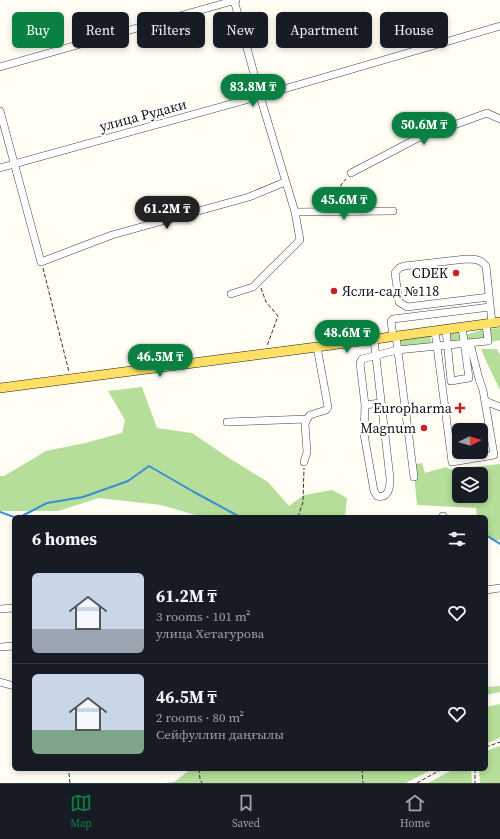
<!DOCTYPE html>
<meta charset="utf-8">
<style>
:root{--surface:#171b24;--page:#242831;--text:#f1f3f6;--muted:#9ea1a6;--line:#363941;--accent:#0b8043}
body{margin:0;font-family:"Source Serif 4",serif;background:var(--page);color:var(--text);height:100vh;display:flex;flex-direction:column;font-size:15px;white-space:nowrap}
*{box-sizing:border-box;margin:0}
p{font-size:13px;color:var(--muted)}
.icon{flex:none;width:22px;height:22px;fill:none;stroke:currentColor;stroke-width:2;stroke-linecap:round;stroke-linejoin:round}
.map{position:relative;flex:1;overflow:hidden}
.sheet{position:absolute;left:12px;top:515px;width:476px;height:256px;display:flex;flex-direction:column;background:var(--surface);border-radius:6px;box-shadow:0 2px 6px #0003}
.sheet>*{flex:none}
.guide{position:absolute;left:12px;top:12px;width:476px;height:36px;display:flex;gap:8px}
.needle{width:26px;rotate:85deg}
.tools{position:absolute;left:452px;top:423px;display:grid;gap:8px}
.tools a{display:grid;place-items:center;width:36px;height:36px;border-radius:6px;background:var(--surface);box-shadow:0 2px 6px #0003;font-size:20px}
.price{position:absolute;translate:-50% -34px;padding:0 9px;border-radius:14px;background:var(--accent);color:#fff;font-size:13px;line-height:26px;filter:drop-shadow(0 1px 2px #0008)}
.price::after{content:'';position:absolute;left:50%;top:24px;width:12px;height:9px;margin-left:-6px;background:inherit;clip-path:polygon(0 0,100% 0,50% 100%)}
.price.on{background:#222;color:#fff}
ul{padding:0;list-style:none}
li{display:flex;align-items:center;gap:12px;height:100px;padding:0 20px}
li+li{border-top:1px solid var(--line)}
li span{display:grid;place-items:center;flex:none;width:112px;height:80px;border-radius:6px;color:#555}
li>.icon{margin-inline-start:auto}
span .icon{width:48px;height:48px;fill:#fffc;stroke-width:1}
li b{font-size:17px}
h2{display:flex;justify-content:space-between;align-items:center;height:48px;padding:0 20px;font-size:17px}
.tag{padding:0 14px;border-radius:6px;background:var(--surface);box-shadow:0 2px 6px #0003;font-size:14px;line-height:36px}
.tag.on{background:var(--accent);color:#fff}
.tabs{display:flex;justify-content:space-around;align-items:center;height:56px;border-top:1px solid var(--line);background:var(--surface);font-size:11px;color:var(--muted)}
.tabs a{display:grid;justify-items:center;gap:2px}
.tabs .on{color:var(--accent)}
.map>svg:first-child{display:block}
.forest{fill:#b4de99;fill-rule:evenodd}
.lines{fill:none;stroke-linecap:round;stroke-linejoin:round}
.stream{stroke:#398ed4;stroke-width:2}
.minor-casing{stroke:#434343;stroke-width:8}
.major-casing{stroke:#212121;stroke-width:10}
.path{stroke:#323232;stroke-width:1;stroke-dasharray:4 2;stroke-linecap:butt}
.minor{stroke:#fff;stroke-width:7}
.major{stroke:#fee164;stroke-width:9}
.poi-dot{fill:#c92120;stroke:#fff;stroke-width:1.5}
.labels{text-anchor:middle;stroke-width:4;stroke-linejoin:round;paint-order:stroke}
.street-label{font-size:14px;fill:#101010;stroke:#fff}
.poi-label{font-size:14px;fill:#101010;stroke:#fff;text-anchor:end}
</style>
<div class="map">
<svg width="500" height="783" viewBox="0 0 500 783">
<rect width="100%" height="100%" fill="#fffdf4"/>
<path class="forest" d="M500,328v12l-8,2 -2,-13z
M485,329l1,10 -20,3 -1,-7z
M461,332l2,10 -14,1 -1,-10z
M430,335l2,11 -32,4 -1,-12z
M481,349h16l3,6v35l-14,-29z
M142,387l15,41 35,5 40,27 36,22 21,24 15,-11 28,-5 15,8 -2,19h-143l-41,-12 -62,-7 -41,13h-58v-35h4l42,-25 39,-8 37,-10 3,-13 -17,-29z
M422,463l3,10 21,-6 3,2 51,-5v76l-8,1 -6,-6v-18h-9l-1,-9 -59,-3 -4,-40zM459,474h22v22h-22z
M500,686v6l-14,3v-8z
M500,704v34l-14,6v-37z
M500,746v37h-20l-1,-14h7v-18z
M191,769h242l-27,14h-241l9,-1z
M454,769h17l1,14h-44z"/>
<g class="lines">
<path class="stream" d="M0,512l14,5
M20,517l27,-14 36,-6 45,-16 21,-15 45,26 46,25
M486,535l14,9"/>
<g class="minor-casing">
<path id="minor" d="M0,67l236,-67
M0,111l41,151 71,-27 137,-38 36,-15
M0,168l260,-72 240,-70
M351,173l67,-35 69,-25 13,6
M295,212l98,-1
M231,294l22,-7 47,-47 -5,-28 -35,-116 -26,-96
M489,297l-82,10 -8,-5 -4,-29 4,-5 5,-2 62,-7c9,0 14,0 20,7l6,57
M446,330l5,51 18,-3 -7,-51
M435,331l17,131 42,-7 -11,-65 -4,-11 -9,-36
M396,336l18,141
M393,337l-2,-16 2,-2 97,-12
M374,340l16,138c0,9 -1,21 -13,18l-3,-5 -10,-57 1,-29 15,-2
M485,401l15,6
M365,405l-5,-42 2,-4 35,-9 91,-9 -2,-17
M227,422l80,-3
M304,462l3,-10 -2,-28 2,-5 3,-4 16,-5 2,-3 -11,-60
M443,516v1
M486,590l14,-2
M0,609l14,-1
M0,647l14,-1
M0,682l14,4"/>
</g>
<g class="major-casing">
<path id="major" d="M0,388l317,-41 183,-25"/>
</g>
<path class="path" d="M337,204l4,-19 5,-6
M43,268l26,104
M261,288l5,14 12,14 -11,30
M298,517l5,-15 1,-34
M486,747l14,-5
M199,769l1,10 2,4
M362,769l1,14
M475,769v14
M69,773l1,10
M417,783l25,-14"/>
<use href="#minor" class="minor"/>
<use href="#major" class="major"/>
</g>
<g class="poi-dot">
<circle cx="456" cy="273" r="4"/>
<circle cx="334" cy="291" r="4"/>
<path d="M458 402h4v4h4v4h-4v4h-4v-4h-4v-4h4z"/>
<circle cx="424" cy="428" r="4"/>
</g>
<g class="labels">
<g class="street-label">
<text transform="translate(143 115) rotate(-15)" y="5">улица Рудаки</text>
</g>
<g class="poi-label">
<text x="448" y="278">CDEK</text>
<text x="342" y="296" text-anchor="start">Ясли-сад №118</text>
<text x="452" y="413">Europharma</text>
<text x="416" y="433">Magnum</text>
</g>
</g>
</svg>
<div class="tools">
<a><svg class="needle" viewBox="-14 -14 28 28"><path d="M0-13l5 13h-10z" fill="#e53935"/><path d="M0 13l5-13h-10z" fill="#9ea1a6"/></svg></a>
<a><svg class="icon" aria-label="layers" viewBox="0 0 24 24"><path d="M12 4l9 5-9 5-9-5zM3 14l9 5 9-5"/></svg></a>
</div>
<b class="price" style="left:253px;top:108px">83.8M ₸</b>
<b class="price" style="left:424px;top:146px">50.6M ₸</b>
<b class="price" style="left:344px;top:221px">45.6M ₸</b>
<b class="price on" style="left:167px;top:230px">61.2M ₸</b>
<b class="price" style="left:347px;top:354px">48.6M ₸</b>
<b class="price" style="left:160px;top:378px">46.5M ₸</b>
<div class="guide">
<a class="tag on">Buy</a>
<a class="tag">Rent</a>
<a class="tag">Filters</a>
<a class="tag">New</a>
<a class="tag">Apartment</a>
<a class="tag">House</a>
</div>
<section class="sheet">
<h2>6 homes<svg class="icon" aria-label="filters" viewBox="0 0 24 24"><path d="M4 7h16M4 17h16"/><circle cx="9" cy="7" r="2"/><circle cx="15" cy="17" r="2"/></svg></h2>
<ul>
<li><span style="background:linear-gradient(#c9d6e8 70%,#9aa5b1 0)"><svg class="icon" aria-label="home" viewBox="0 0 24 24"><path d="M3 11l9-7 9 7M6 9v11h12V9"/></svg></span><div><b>61.2M ₸</b><p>3 rooms · 101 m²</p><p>улица Хетагурова</p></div><svg class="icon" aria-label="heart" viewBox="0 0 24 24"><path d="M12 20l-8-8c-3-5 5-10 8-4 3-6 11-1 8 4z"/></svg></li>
<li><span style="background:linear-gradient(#c9d6e8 70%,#7fa58c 0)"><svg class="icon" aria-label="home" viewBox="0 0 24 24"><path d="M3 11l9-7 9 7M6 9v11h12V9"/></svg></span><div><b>46.5M ₸</b><p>2 rooms · 80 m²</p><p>Сейфуллин даңғылы</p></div><svg class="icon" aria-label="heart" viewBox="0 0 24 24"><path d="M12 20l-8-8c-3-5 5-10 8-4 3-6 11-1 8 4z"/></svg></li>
</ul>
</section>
</div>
<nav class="tabs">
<a class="on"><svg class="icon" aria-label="map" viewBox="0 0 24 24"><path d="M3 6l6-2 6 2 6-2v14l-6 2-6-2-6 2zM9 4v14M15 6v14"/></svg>Map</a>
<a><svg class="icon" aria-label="saved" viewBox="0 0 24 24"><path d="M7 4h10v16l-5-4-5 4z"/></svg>Saved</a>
<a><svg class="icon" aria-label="home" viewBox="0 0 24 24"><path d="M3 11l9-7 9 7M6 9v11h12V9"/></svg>Home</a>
</nav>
